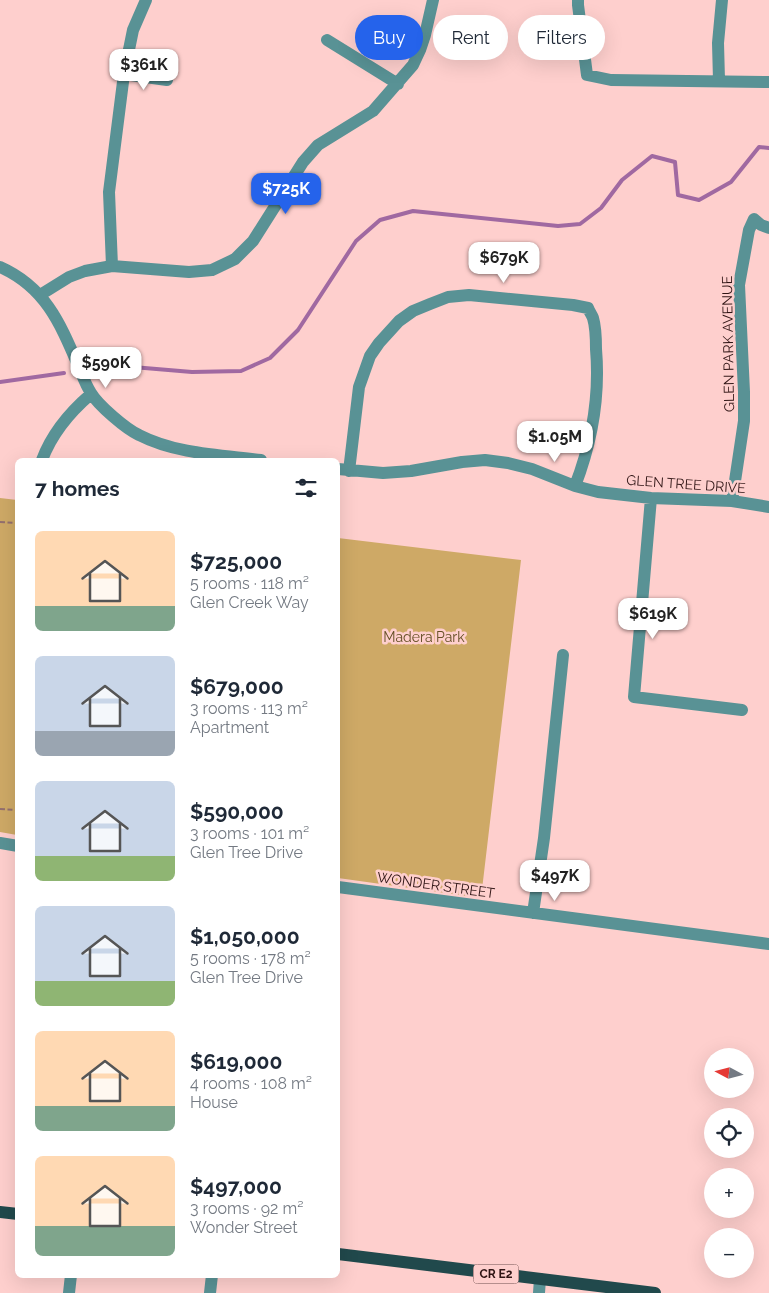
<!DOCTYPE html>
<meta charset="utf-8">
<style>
:root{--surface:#fff;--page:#f6f6f7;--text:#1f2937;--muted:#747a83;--accent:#2563eb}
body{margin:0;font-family:Raleway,sans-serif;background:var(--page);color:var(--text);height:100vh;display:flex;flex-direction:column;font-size:19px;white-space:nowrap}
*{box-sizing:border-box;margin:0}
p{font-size:16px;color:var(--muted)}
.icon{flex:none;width:28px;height:28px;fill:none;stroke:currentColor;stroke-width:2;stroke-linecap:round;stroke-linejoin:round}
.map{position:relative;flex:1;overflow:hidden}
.drawer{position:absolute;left:15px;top:458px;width:325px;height:820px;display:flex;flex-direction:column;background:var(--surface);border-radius:8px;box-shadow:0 5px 20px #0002}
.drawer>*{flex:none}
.banner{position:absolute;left:355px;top:15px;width:339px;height:45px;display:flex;gap:10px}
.needle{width:32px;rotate:277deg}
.tools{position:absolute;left:704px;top:1048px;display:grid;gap:10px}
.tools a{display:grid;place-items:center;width:50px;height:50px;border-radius:50%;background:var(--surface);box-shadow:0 5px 20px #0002;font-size:25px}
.price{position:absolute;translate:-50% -42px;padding:0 11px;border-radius:10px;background:#fff;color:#222;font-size:16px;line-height:32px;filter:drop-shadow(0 1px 2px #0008)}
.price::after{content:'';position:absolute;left:50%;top:30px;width:15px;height:11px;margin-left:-8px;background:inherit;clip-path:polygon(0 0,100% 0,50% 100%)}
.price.active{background:var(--accent);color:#fff}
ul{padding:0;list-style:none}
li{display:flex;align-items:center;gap:15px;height:125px;padding:0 20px}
li span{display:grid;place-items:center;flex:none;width:140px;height:100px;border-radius:8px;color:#555}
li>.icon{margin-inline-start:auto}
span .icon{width:60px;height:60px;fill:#fffc;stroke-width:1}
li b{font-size:21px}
h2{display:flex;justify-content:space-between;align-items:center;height:60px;padding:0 20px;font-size:21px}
.tag{padding:0 18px;border-radius:22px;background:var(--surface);box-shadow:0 5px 20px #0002;font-size:18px;line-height:45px}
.tag.active{background:var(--accent);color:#fff}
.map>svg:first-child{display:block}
.green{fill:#cea966}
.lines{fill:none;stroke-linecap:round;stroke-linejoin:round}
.stream{stroke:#a069a1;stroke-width:4}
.path{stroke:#936f6e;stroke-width:2;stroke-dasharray:5 2.5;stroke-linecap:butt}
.minor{stroke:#599295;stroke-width:12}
.major{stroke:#21494c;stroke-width:12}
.labels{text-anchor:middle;stroke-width:5;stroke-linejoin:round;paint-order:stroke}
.shield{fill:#fecfcd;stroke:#6d4c4c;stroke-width:1}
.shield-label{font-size:12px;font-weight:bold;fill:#2f1414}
.street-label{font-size:14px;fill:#2f1414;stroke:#fecfcd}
.park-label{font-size:14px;fill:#654f25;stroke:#fecfcd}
</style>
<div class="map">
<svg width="769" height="1293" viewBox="0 0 769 1293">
<rect width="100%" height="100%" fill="#fecfcd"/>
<path class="green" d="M0,498l17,2v335l-17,-3z
M338,538l183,22 -40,338 -143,-20z"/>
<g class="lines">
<path class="stream" d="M95,367l14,-2 83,7 49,-1 29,-13 28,-28 58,-89 24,-21 33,-9 145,15 22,-2 21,-16 21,-28 30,-24 23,6 3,33 21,5 32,-18 28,-35 10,1
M0,382l64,-9"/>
<path class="path" d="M0,522l18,1
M0,809l18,1"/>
<path class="minor" d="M578,0v5l9,70 24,5 158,2
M327,40l71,44
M124,74l43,6
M719,80l-1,-37 4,-43
M112,266l-3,-74 15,-118 9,-44 13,-30
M0,267c45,20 60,56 78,98 4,9 7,19 13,28 7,12 35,36 48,42 37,19 81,20 122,25
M40,295l29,-18 16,-6 27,-5 77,6 23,-2 23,-11 18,-18 50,-79 15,-17 55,-34 40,-46 7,-15 5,-15 8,-35
M42,460c10,-27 28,-48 49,-66
M338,469l45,4 28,-2 51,-9 23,-2 23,3 24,6 43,17 23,6 53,6 81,3 37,6
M349,471l10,-84 11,-31 9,-13 20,-22 14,-10 17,-7 18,-7 21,-2 104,10 15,3c1,3 4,7 5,10 3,10 3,21 3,31 4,47 -4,93 -21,137
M651,498l-17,199 108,13
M732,501l12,-80v-29l-5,-107 10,-55 5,-11 7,6 8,3
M0,843l18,3
M338,887l431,57
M533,913l11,-75 19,-183
M69,1293l2,-18
M210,1293l2,-18
M539,1293l1,-14"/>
<path class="major" d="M0,1212l18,2
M338,1254l317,39"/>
</g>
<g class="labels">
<rect class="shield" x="473.5" y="1264.5" width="45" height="19" rx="4"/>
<g class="shield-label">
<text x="496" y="1278">CR E2</text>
</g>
<g class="street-label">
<text transform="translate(728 344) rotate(-91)" y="5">GLEN PARK AVENUE</text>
<text transform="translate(686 484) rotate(4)" y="5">GLEN TREE DRIVE</text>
<text transform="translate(436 885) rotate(8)" y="5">WONDER STREET</text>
</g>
<g class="park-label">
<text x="424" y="642">Madera Park</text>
</g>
</g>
</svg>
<div class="tools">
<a><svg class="needle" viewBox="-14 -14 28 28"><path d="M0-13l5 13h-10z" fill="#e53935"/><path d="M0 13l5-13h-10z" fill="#747a83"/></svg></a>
<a><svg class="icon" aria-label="locate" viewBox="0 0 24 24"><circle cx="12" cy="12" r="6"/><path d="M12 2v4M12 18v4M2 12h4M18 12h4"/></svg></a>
<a>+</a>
<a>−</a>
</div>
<b class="price" style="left:144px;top:91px">$361K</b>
<b class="price active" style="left:286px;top:215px">$725K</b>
<b class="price" style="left:504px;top:284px">$679K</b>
<b class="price" style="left:106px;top:389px">$590K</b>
<b class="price" style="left:555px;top:463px">$1.05M</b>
<b class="price" style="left:653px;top:640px">$619K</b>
<b class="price" style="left:555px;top:902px">$497K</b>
<div class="banner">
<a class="tag active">Buy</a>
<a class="tag">Rent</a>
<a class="tag">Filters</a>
</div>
<section class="drawer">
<h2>7 homes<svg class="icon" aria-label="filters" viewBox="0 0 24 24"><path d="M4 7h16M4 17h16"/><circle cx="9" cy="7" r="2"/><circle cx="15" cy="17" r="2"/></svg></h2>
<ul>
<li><span style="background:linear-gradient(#ffd9b3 75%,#7fa58c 0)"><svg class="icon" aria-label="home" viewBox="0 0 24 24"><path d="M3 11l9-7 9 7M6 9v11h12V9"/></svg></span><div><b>$725,000</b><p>5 rooms · 118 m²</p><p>Glen Creek Way</p></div></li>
<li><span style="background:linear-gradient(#c9d6e8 75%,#9aa5b1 0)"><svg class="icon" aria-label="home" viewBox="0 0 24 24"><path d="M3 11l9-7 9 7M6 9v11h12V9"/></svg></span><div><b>$679,000</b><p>3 rooms · 113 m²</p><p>Apartment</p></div></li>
<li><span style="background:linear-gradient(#c9d6e8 75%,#8fb573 0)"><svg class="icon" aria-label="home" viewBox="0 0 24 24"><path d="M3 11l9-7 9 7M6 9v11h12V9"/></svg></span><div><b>$590,000</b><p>3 rooms · 101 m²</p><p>Glen Tree Drive</p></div></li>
<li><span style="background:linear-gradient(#c9d6e8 75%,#8fb573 0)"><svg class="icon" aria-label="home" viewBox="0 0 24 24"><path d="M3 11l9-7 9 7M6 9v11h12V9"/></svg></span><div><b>$1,050,000</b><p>5 rooms · 178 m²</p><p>Glen Tree Drive</p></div></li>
<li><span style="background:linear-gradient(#ffd9b3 75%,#7fa58c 0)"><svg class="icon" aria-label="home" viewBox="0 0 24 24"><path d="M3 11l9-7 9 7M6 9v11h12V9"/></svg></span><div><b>$619,000</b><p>4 rooms · 108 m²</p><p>House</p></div></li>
<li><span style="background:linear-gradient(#ffd9b3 70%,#7fa58c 0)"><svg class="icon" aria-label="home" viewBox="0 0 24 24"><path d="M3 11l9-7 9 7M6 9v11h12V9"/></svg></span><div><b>$497,000</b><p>3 rooms · 92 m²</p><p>Wonder Street</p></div></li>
</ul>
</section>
</div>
